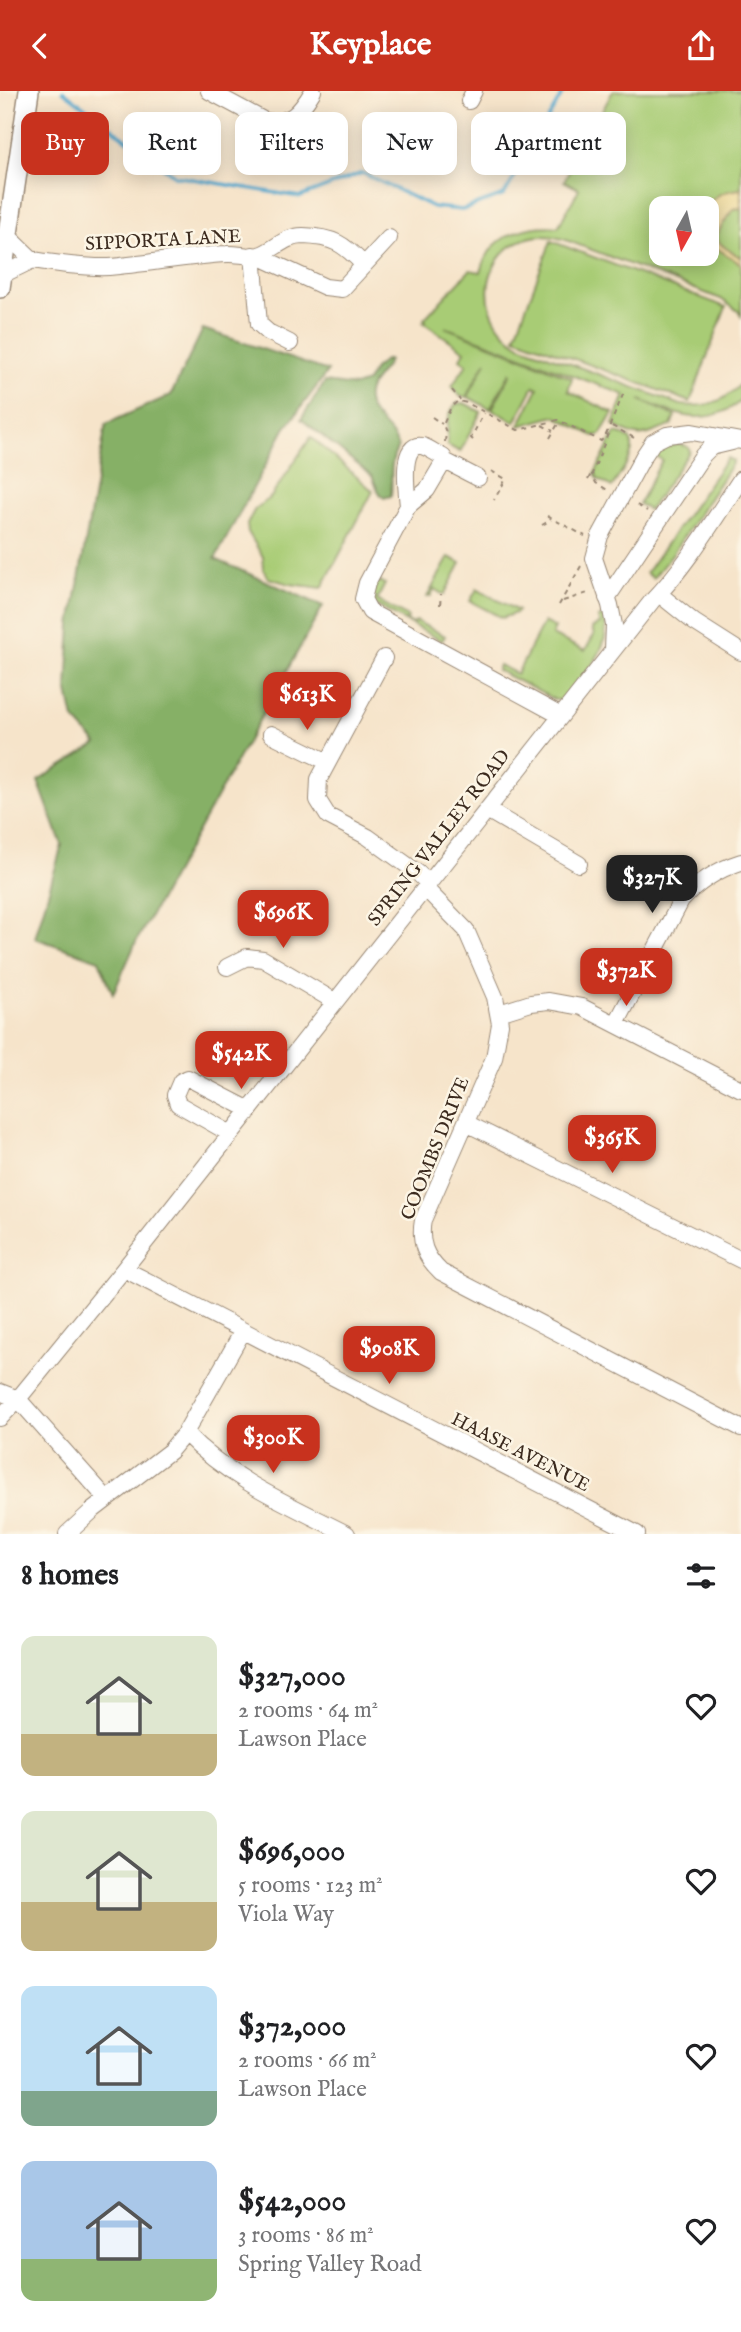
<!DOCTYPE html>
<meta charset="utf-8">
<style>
:root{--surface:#fff;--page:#f2f2f2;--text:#202124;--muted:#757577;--accent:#c8321e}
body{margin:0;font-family:"IM FELL English",serif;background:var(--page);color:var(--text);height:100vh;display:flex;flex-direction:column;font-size:26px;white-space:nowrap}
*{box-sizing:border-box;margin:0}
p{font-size:23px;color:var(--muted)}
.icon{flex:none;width:38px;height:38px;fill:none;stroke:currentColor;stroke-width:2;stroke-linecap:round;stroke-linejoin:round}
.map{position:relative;height:1443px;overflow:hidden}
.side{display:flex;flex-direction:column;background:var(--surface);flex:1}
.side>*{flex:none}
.guide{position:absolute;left:21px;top:21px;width:700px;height:63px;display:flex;gap:14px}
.needle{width:46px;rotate:188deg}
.fabs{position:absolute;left:649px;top:105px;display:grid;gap:14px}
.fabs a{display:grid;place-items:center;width:70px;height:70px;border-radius:14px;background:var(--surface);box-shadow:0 4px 18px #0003;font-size:35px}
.price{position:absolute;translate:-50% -60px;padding:0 16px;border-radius:14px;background:var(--accent);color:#fff;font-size:23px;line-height:46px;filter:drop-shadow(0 2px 4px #0008)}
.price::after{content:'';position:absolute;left:50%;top:42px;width:21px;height:16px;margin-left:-10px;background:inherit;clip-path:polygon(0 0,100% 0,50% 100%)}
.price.current{background:#222;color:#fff}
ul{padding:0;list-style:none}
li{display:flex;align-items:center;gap:21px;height:175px;padding:0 21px}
li span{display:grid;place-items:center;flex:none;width:196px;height:140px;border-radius:14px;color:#555}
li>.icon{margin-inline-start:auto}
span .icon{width:84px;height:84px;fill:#fffc;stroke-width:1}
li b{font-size:30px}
h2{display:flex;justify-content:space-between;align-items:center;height:84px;padding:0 21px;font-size:30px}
.chip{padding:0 24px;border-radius:14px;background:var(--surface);box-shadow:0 4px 18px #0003;font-size:24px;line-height:63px}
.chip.current{background:var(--accent);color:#fff}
header{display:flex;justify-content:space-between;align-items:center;height:91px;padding:0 21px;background:var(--accent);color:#fff;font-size:32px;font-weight:800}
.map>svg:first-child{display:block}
.green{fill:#a8cc75;stroke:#727b4a;stroke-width:2;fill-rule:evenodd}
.forest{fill:#86b066;stroke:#606d42;stroke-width:2}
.sand{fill:#eeda9e;stroke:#94825e;stroke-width:2}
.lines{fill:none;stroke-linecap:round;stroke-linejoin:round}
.stream{stroke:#52a9cf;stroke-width:3.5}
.minor-casing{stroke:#988774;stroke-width:18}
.major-casing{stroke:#988774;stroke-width:22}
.path{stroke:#988774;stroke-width:2;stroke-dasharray:5 5;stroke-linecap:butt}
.minor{stroke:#fff;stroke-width:16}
.major{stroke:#fff;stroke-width:19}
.labels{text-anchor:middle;stroke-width:5;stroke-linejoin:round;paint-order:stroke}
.street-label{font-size:19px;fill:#3b2a1e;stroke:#fcf5e5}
</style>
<header><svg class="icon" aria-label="back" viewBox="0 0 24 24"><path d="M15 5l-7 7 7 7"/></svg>Keyplace<svg class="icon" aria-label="share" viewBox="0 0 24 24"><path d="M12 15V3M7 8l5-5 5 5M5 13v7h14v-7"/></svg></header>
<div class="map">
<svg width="741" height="1443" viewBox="0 0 741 1443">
<rect width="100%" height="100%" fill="#fcf5e5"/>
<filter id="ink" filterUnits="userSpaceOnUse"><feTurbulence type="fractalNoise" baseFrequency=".0143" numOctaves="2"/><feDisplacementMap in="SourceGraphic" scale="14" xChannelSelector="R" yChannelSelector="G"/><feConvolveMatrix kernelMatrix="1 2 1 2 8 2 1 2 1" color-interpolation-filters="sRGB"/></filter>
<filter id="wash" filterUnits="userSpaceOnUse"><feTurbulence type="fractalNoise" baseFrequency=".00686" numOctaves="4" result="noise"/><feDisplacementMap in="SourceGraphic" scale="28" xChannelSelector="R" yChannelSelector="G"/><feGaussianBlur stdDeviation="1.57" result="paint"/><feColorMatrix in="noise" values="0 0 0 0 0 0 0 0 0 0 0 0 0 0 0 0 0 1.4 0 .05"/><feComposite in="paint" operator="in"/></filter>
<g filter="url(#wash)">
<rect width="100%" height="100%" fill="#f6e4ca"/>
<path class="green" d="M613,0h128v225l-3,-5 -17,-12 -158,-60c-70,-20 -104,69 -43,106l161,60c24,3 45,-3 60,-22v18c-36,28 -63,14 -101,-1l35,16 -4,10c-10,2 -26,12 -35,9 -8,-1 -16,-7 -23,-10l12,-30 -180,-68 127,51 -4,13 45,22 -13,22 -6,1 -39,-20 -36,10 19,-38 -4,-2 -19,36 -23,-13 19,-35 -1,-1 -20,36 -22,-12 18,-36 -20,36h-5l-9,-11 15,-22 -7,-5 5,-8 -42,-29 3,-1 -2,-2 46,-49 11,2c2,-5 3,-12 6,-16 13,-24 46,-32 71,-29l21,-38 -15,-8zM662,117h45v46h-45z
M551,150l175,66 -36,95 -175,-65z
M464,312l17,9 -21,40 -13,-7c2,-16 -3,-27 9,-41z
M615,342c35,5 7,37 -3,54l-14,-8 -3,-6z
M311,346l62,54 -51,97 -32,-4 -22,-6 -5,-9v-12l-15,-25 -1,-8 8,-15 16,-12z
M678,353l10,3 2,4 -41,59 -10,-6 23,-44 -8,-5 16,-9z
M727,367l6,3 -2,4 -58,88 -20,25 -7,-5z
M449,466l12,6 -17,32 -10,-6 -3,7 -4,1z
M378,490l7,3 -8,16 31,17 -2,3 7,4 3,-3 29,15 -3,5 -67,-36 -4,-10z
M477,498l41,22 -2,2 -14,5 -32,-17z
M604,525c10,31 -21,62 -42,84h-7l-58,-30 2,-5 18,9 27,-52 11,6 -3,7 33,16 9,-16 -2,-7 8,-4 -2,-6z"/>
<path class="forest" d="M203,238l125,42 -43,58 -70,130 108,47 -187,336 -23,52 -14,-34 -64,-22 27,-93 -24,-64 59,-37 -23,-25 -7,-32 4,-62 35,-201 65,-29z
M385,269h4c-4,12 -20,22 -21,34 -3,24 25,32 30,53 -10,18 -5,30 -7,49l-7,2 -5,-5 -7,-17 -71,-57 24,-37 30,4 12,-4 7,-13z"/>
<path class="sand" d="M741,98v19l-8,1c-20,31 -24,29 8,49v9v-3l-34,-22 -1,-34c7,-13 21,-18 35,-19z"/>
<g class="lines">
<path class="stream" d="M63,0l112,85 125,21 62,-24 71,34 29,3 42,-15 60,-104"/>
</g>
</g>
<g filter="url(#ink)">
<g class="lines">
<g class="minor-casing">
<path id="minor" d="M209,0l56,30c25,5 36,-10 48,-30
M469,10l5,-10
M8,145l25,24
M253,164l6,69 9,8 22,11
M258,165l67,31 17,2 47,-51
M33,169c25,4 51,8 76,7 39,-3 78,-11 118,-13 10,-1 24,4 32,1 16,-5 25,-19 44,-19 31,1 41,8 61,29
M2,184l31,-15
M443,369l35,18
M408,415c-1,-13 -9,-64 14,-60 7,2 15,8 21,11v6l-16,27 -19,16 -41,77 -4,16 7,13 191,104
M659,503l35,28 47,30
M607,507l96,-143 8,-8 21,-5
M613,559l1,-25 -4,-20 -16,-47 6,-22 43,-79 10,-15 14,-7 25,-3 49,9
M384,567l-65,121 -1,21 10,16 40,21 50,36 11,11
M271,643l57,28
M487,719l92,54
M425,797l41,42 29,67 5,27 -6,34 -71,162c-4,22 2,37 18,52l300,156
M227,876l20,-10 16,2 71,42
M499,922l32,-10 18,-2 33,6 159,82
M616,933l65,-123c17,-19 35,-31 60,-39
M466,1032l275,137
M231,1043l-53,-30 -3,-9 6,-14 7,-3 62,32
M124,1178l513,265
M0,1301l18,7 106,-130 528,-668c35,-36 61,-80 89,-122
M0,1327l18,-19 89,100
M185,1342c45,47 105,72 162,101
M67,1443l26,-24 77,-59 15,-18 58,-102"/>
</g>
<g class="major-casing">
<path id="major" d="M0,197l29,-197"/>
</g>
<path class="path" d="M452,299l8,10
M432,326l10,7
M542,334l11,6
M612,335l26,14
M608,343l-16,40 4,9 13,8
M550,347l9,-16
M473,349l-2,-2 13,-25
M445,351l1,-10 -3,-7 8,-18 7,-6 9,2 51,27 40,-10 43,21 4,-4 20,-47
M491,380l15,8 -12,21
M588,389l4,-8
M637,414l10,6
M547,425l38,20
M542,434l9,-5
M563,510l28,-9
M440,514l1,-11
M559,514l22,-39"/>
<use href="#minor" class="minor"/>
<use href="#major" class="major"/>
</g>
</g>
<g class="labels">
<g class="street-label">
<text transform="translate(163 148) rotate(-3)" y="7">SIPPORTA LANE</text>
<text transform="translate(438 746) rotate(-52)" y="7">SPRING VALLEY ROAD</text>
<text transform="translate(434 1057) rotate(-68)" y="7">COOMBS DRIVE</text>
<text transform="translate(521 1360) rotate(27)" y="7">HAASE AVENUE</text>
</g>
</g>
</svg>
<div class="fabs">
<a><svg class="needle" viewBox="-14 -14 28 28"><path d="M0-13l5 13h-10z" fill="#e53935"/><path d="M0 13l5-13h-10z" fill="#757577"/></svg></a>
</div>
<b class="price" style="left:307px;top:641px">$613K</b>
<b class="price current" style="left:652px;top:824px">$327K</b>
<b class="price" style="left:283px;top:859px">$696K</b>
<b class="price" style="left:626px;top:917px">$372K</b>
<b class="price" style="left:241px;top:1000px">$542K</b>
<b class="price" style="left:612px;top:1084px">$365K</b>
<b class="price" style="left:389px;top:1295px">$908K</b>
<b class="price" style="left:273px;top:1384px">$300K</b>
<div class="guide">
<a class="chip current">Buy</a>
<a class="chip">Rent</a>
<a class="chip">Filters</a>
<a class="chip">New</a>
<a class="chip">Apartment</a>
</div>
</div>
<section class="side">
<h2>8 homes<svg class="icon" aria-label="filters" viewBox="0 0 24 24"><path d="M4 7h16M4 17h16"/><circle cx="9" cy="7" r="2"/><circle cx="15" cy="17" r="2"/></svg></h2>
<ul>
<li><span style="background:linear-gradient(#dfe7d0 70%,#c2b280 0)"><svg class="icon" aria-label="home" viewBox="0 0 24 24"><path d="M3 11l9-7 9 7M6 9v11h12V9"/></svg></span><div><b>$327,000</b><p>2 rooms · 64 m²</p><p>Lawson Place</p></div><svg class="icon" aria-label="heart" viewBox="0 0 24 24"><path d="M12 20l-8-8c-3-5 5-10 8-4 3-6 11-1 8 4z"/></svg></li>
<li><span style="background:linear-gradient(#dfe7d0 65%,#c2b280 0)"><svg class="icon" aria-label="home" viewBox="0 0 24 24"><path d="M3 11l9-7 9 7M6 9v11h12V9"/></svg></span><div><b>$696,000</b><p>5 rooms · 123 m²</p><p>Viola Way</p></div><svg class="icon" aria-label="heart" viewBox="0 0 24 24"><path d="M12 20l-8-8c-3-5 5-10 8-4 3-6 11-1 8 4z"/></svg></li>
<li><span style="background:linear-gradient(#bfe0f5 75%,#7fa58c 0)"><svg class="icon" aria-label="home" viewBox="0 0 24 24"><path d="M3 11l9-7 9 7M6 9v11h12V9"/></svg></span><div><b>$372,000</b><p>2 rooms · 66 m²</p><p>Lawson Place</p></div><svg class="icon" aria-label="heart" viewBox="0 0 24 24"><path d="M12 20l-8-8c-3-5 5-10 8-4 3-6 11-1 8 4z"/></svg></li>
<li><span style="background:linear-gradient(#a9c7e8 70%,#8fb573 0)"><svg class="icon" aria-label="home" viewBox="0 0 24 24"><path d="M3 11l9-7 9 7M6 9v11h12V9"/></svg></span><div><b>$542,000</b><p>3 rooms · 86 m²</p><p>Spring Valley Road</p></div><svg class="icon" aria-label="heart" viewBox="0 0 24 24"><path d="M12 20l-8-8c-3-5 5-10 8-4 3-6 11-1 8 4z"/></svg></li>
</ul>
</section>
